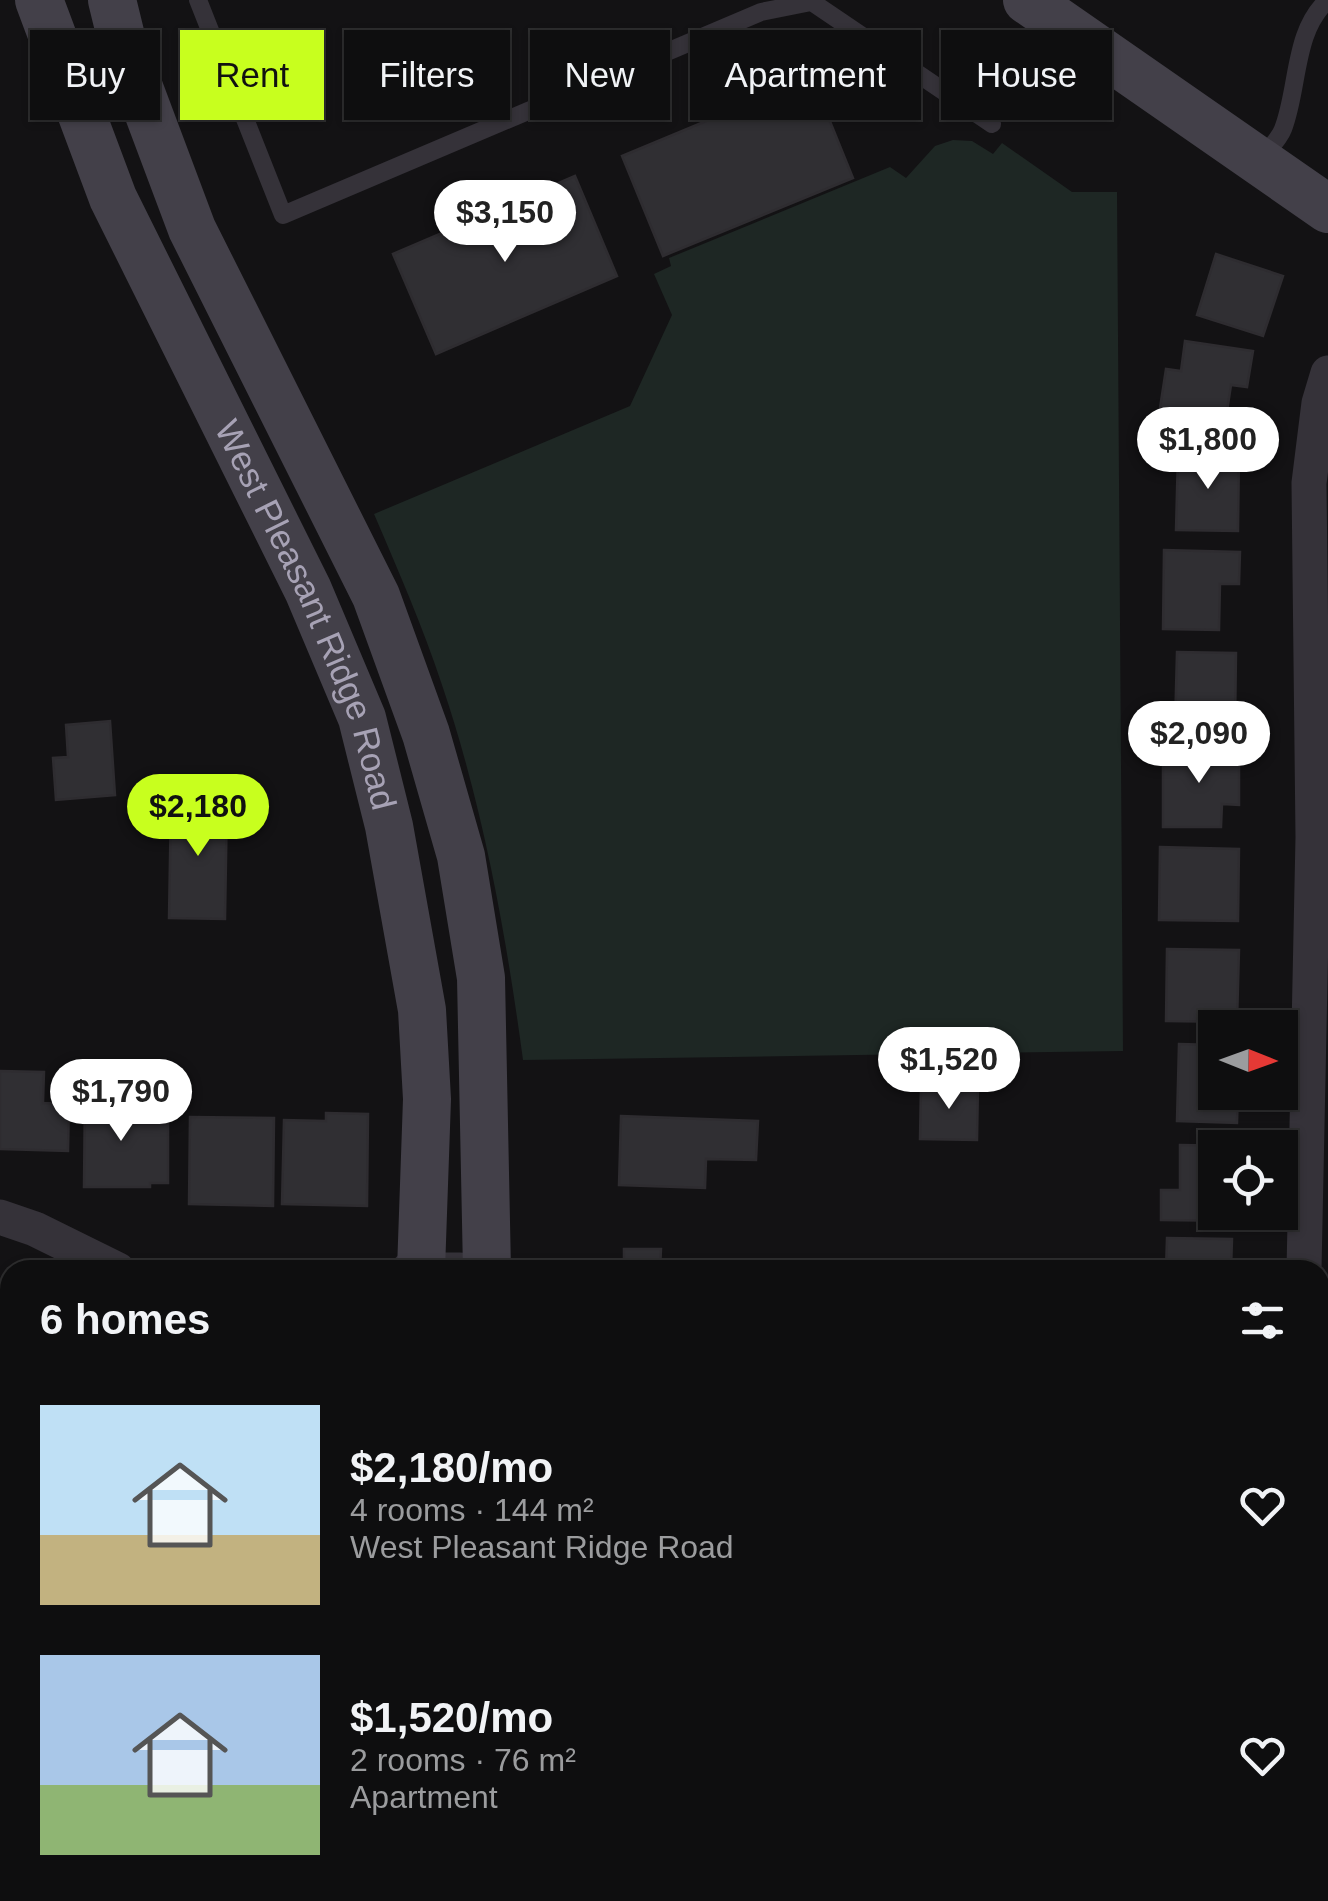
<!DOCTYPE html>
<meta charset="utf-8">
<style>
:root{--surface:#0e0e0f;--page:#171718;--text:#f1f3f6;--muted:#9b9c9e;--line:#2e2e2f;--accent:#c8ff1e}
body{margin:0;font-family:Helvetica,sans-serif;background:var(--page);color:var(--text);height:100vh;display:flex;flex-direction:column;font-size:38px;white-space:nowrap}
*{box-sizing:border-box;margin:0}
p{font-size:32px;color:var(--muted)}
.icon{flex:none;width:55px;height:55px;fill:none;stroke:currentColor;stroke-width:2;stroke-linecap:round;stroke-linejoin:round}
.map{position:relative;flex:1;overflow:hidden}
.details{position:absolute;left:0px;top:1260px;width:1330px;height:642px;display:flex;flex-direction:column;background:var(--surface);border-radius:30px 30px 0 0;box-shadow:0 2px 8px #0004,0 0 0 2px var(--line)}
.details>*{flex:none}
.top-card{position:absolute;left:30px;top:30px;width:1270px;height:90px;display:flex;gap:20px}
.needle{width:65px;rotate:91deg}
.fabs{position:absolute;left:1198px;top:1010px;display:grid;gap:20px}
.fabs a{display:grid;place-items:center;width:100px;height:100px;border-radius:0px;background:var(--surface);box-shadow:0 2px 8px #0004,0 0 0 2px var(--line);font-size:50px}
.price{position:absolute;translate:-50% -85px;padding:0 22px;border-radius:35px;background:#fff;color:#222;font-size:32px;line-height:65px;filter:drop-shadow(0 2px 5px #0008)}
.price::after{content:'';position:absolute;left:50%;top:60px;width:30px;height:22px;margin-left:-15px;background:inherit;clip-path:polygon(0 0,100% 0,50% 100%)}
.price.selected{background:var(--accent);color:#111}
ul{padding:0;list-style:none}
li{display:flex;align-items:center;gap:30px;height:250px;padding:0 40px}
li span{display:grid;place-items:center;flex:none;width:280px;height:200px;border-radius:0px;color:#555}
li>.icon{margin-inline-start:auto}
span .icon{width:120px;height:120px;fill:#fffc;stroke-width:1}
li b{font-size:42px}
h2{display:flex;justify-content:space-between;align-items:center;height:120px;padding:0 40px;font-size:42px}
.tag{padding:0 35px;border-radius:0px;background:var(--surface);box-shadow:0 2px 8px #0004,0 0 0 2px var(--line);font-size:35px;line-height:90px}
.tag.selected{background:var(--accent);color:#111}
.map>svg:first-child{display:block}
.green{fill:#1e2724}
.building{fill:#302f33;stroke:#2e2c30;stroke-width:2.5}
.lines{fill:none;stroke-linecap:round;stroke-linejoin:round}
.lane{stroke:#353239;stroke-width:18}
.street{stroke:#353239;stroke-width:35}
.secondary{stroke:#434049;stroke-width:48}
.labels{text-anchor:middle;stroke-width:8;stroke-linejoin:round;paint-order:stroke}
.street-label{font-size:35px;fill:#a7a2b5;stroke:#0e0d0f}
</style>
<div class="map">
<svg width="1328" height="1901" viewBox="0 0 1328 1901">
<rect width="100%" height="100%" fill="#131214"/>
<path class="green" d="M953,140l19,1 21,13 9,-11 70,49h45l6,859 -600,9c-17,-126 -40,-254 -81,-375 -19,-58 -44,-115 -68,-171l256,-108 42,-91 -18,-41 17,-8 -2,-8 221,-91 16,11 29,-32z
M10,1615v277l90,1 1,5 -101,-2v-268z"/>
<path class="building" d="M812,77l41,101 -190,78 -41,-100z
M575,176l42,100 -181,78 -43,-100z
M1216,254l67,22 -20,60 -66,-21z
M1185,341l68,10 -6,36 -16,-2 -7,46 -66,-10 8,-52 15,2z
M1178,453l61,1 -1,77 -62,-1z
M1164,550l76,2 -1,32h-19l-1,46 -56,-1z
M1177,652l59,1 -1,75 -60,-1z
M110,721l5,74 -59,5 -3,-42 15,-1 -2,-32z
M1163,749h76v56l-17,-1 -1,23h-58z
M171,800l56,1 -2,118 -56,-1z
M1160,847l79,2 -1,72 -79,-1z
M1167,949l72,1 -2,72 -71,-1z
M1179,1044l36,1v47h23l-1,31 -60,-2z
M0,1071l44,1 -1,31 26,1 -1,47 -68,-2z
M921,1084l57,1 -1,55 -57,-1z
M85,1088h41l-1,35 43,1v59h-18v4h-66z
M326,1113l42,1 -1,92 -85,-2 2,-84 42,1z
M621,1116l137,5 -2,39 -50,-1 -1,29 -86,-3z
M190,1117l84,1 -1,88 -84,-2z
M1180,1145l61,1 -26,2v64h25v9l-79,-1v-30h19z
M1167,1238l65,1 -1,31h-65z
M624,1249h37l-1,21h-36z
M0,1314h10v83h-10z
M1320,1462l8,1v66h-8z
M530,1892h67v9h-67z
M611,1892h61v9h-62z
M690,1892h65v9h-65z
M799,1892h66v9h-66z
M939,1892h65v9h-65z"/>
<g class="lines">
<path class="lane" d="M198,0l85,215 478,-203 50,-10
M809,0l183,124
M1259,161c8,-10 20,-21 24,-32 16,-41 10,-98 45,-129"/>
<path class="street" d="M0,1217l35,12 83,41
M408,1270h52
M1304,1270l9,-433 -4,-354 10,-80 9,-30
M1320,1387h8"/>
<g class="secondary">
<path id="s1" d="M39,0l74,198 195,392 54,128 27,108 33,184 5,89 -6,171"/>
<path d="M112,0l11,45 69,184 184,367 50,138 35,122 20,122 6,292"/>
<path d="M1027,0l301,209"/>
<path d="M408,1901v-9"/>
<path d="M484,1901l1,-9"/>
</g>
</g>
<g class="labels">
<g class="street-label">
<text dy="12" stroke="none"><textPath href="#s1" startOffset="672">West Pleasant Ridge Road</textPath></text>
</g>
</g>
</svg>
<div class="fabs">
<a><svg class="needle" viewBox="-14 -14 28 28"><path d="M0-13l5 13h-10z" fill="#e53935"/><path d="M0 13l5-13h-10z" fill="#9b9c9e"/></svg></a>
<a><svg class="icon" aria-label="locate" viewBox="0 0 24 24"><circle cx="12" cy="12" r="6"/><path d="M12 2v4M12 18v4M2 12h4M18 12h4"/></svg></a>
</div>
<b class="price" style="left:505px;top:265px">$3,150</b>
<b class="price" style="left:1208px;top:492px">$1,800</b>
<b class="price" style="left:1199px;top:786px">$2,090</b>
<b class="price selected" style="left:198px;top:859px">$2,180</b>
<b class="price" style="left:949px;top:1112px">$1,520</b>
<b class="price" style="left:121px;top:1144px">$1,790</b>
<div class="top-card">
<a class="tag">Buy</a>
<a class="tag selected">Rent</a>
<a class="tag">Filters</a>
<a class="tag">New</a>
<a class="tag">Apartment</a>
<a class="tag">House</a>
</div>
<section class="details">
<h2>6 homes<svg class="icon" aria-label="filters" viewBox="0 0 24 24"><path d="M4 7h16M4 17h16"/><circle cx="9" cy="7" r="2"/><circle cx="15" cy="17" r="2"/></svg></h2>
<ul>
<li><span style="background:linear-gradient(#bfe0f5 65%,#c2b280 0)"><svg class="icon" aria-label="home" viewBox="0 0 24 24"><path d="M3 11l9-7 9 7M6 9v11h12V9"/></svg></span><div><b>$2,180/mo</b><p>4 rooms · 144 m²</p><p>West Pleasant Ridge Road</p></div><svg class="icon" aria-label="heart" viewBox="0 0 24 24"><path d="M12 20l-8-8c-3-5 5-10 8-4 3-6 11-1 8 4z"/></svg></li>
<li><span style="background:linear-gradient(#a9c7e8 65%,#8fb573 0)"><svg class="icon" aria-label="home" viewBox="0 0 24 24"><path d="M3 11l9-7 9 7M6 9v11h12V9"/></svg></span><div><b>$1,520/mo</b><p>2 rooms · 76 m²</p><p>Apartment</p></div><svg class="icon" aria-label="heart" viewBox="0 0 24 24"><path d="M12 20l-8-8c-3-5 5-10 8-4 3-6 11-1 8 4z"/></svg></li>
</ul>
</section>
</div>
